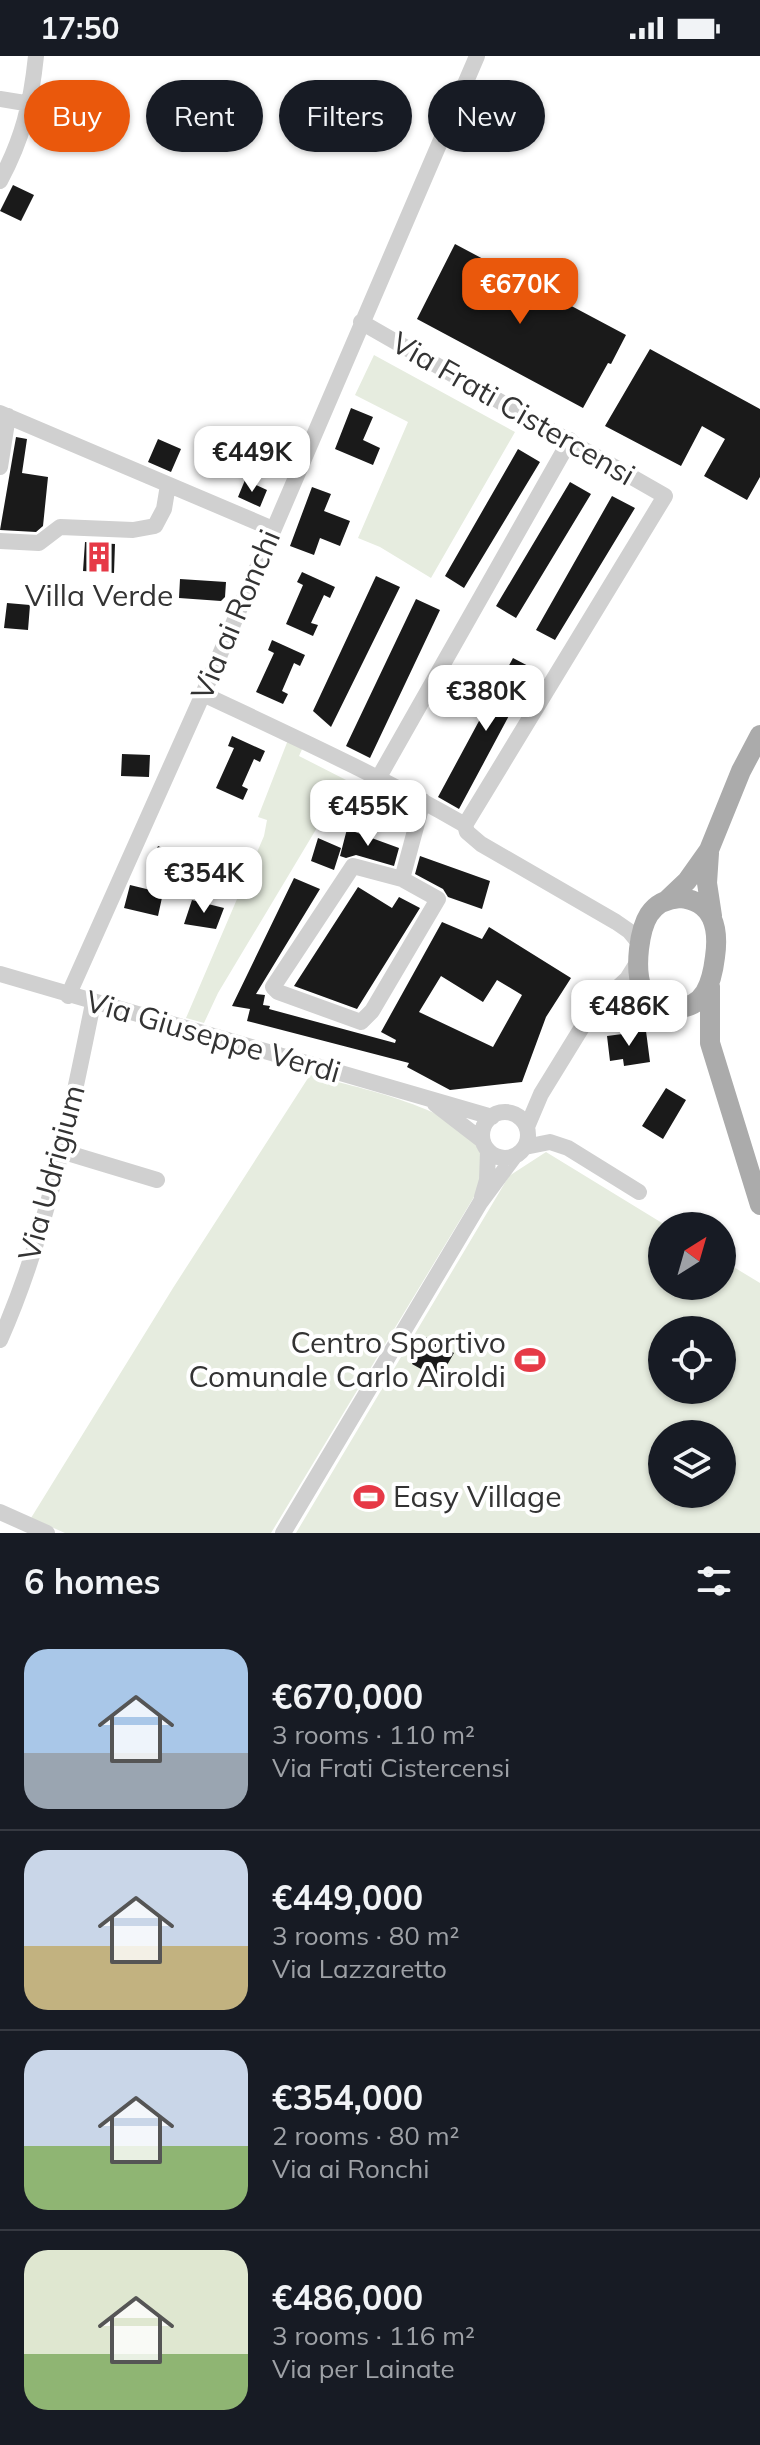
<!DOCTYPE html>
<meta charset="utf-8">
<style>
:root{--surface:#171b24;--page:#20242c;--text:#f1f3f6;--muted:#9ea1a6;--line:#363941;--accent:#ea580c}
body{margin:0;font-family:Mulish,sans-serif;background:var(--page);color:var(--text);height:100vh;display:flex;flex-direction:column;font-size:30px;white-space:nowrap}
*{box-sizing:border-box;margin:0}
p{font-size:26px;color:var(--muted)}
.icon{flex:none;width:44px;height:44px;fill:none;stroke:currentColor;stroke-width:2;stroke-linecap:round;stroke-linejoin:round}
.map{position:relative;height:1477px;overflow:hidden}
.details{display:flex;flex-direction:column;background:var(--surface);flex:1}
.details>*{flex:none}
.guide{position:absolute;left:24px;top:24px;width:712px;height:72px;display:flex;gap:16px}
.needle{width:52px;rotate:37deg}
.controls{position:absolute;left:648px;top:1156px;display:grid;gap:16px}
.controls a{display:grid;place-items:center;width:88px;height:88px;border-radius:50%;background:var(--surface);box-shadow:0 2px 6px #0004;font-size:40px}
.price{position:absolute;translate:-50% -68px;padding:0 18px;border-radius:16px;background:#fff;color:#222;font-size:26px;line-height:52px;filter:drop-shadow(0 2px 4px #0008)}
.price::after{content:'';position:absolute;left:50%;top:48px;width:24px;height:18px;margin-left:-12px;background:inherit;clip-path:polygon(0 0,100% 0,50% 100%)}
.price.active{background:var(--accent);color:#fff}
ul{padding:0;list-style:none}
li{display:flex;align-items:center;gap:24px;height:200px;padding:0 24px}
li+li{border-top:2px solid var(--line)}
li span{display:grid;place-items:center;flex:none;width:224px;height:160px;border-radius:24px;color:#555}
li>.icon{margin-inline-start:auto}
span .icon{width:96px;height:96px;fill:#fffc;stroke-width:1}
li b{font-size:34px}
h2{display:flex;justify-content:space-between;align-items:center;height:96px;padding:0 24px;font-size:34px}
.chip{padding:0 28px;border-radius:36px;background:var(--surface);box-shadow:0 2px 6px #0004;font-size:28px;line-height:72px}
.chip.active{background:var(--accent);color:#fff}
.status{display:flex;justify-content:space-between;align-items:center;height:56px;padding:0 40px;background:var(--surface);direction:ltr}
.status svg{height:22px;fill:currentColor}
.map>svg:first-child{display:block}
.green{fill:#e6ecdf;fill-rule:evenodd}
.building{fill:#1a1a1a;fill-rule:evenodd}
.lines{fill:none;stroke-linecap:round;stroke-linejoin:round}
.minor{stroke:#d0d0d0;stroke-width:16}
.major{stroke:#ababab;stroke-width:20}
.labels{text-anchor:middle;stroke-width:8;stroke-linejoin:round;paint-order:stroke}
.street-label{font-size:30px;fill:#333;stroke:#fff}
.poi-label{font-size:30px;fill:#333;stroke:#fff}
</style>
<div class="status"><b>17:50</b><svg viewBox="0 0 49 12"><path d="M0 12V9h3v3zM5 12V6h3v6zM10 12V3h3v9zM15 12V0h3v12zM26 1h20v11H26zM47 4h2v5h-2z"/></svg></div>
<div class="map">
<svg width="760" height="1477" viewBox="0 0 760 1477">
<rect width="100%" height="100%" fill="#fff"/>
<path class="green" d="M374,299l141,77 -84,146 -51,-31 -22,-9 50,-116 -53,-27z
M288,684l15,7 -4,9 104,53h7l-5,19 -75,-22 -112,187 -14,30 -18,-5 78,-182 3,-16 -9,-3z
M310,1019c40,11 160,34 171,80 2,9 0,22 -1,32l-209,346h-206l-34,-15 142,-230z
M546,1096l121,74h-5v60h60v-26l38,23v250h-464l213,-357zM662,1274h60v60h-60zM662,1378h60v60h-60z"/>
<path class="building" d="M13,129l21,10 -13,26 -21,-10z
M455,188l171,91 -15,29 -3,-1 -25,45 -166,-89z
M650,293l110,60v68l-13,23 -43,-24 21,-37 -23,-13 -21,40 -76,-40z
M351,352l22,9 -10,23 17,8 -7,17 -38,-16z
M16,381l11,2 -5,34 26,4 -5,49 -7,6 -36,-2z
M158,383l23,10 -10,23 -23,-10z
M518,393l22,13 -76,126 -19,-12z
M245,424l22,10 -7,17 -22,-10z
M570,426l21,12 -75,124 -20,-12z
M312,431l19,7 -7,17 26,10 -10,25 -20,-8 -6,17 -24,-9z
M612,440l23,12 -80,132 -19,-10z
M85,486l30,2 -1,29 -31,-2z
M302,516l33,15 -5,11 -6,-3 -13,28 7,2 -5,11 -27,-12 17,-39 -6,-3z
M376,520l24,11 -69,140 -18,-16z
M180,523l46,3 -1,15 -4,4 -42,-3z
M416,543l24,11 -70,148 -24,-12z
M7,547l23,2 -2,25 -24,-2z
M272,584l33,15 -5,11 -6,-3 -12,28 6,3 -5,10 -27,-12 18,-39 -6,-3z
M513,602l21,11 -75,140 -21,-12z
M232,680l33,15 -5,11 -6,-3 -12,27 6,3 -5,11 -27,-12 18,-40 -6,-2z
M122,698l28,1 -1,22 -28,-1z
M347,773l52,19 -5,18 -38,-11 -10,3 -6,-2z
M318,782l23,10 -7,22 -23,-9z
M158,790l25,11 -9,22 -25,-11z
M420,800l70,25 -8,28 -34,-12 -5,-8 -28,-15z
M294,822l26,11 -64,105 9,1 -2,10 7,1 -1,3 126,34 1,-3 -15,-8 61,-110 40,17 7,-12 82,51 -25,39 -24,65 -72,8 -43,-23 2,-4 -162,-42 3,-12 -18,-3zM441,920l42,26 14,-22 25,15 -29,52 -74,-35z
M130,829l33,8 -5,23 -34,-8z
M358,831l34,21 7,-11 21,11 -63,101 -63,-23z
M192,844l32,8 -8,21 -32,-5z
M646,975l4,31 -26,4 -1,-7 -13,2 -3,-25z
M666,1032l20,12 -23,39 -21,-13z
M426,1281l28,16 -15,26 -27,-15z"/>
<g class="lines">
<path class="minor" d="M0,43l31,5
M0,125c23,-43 31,-77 36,-125
M361,266l304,174 -200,329
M0,357l273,116
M0,411l8,-51
M0,485l39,2 21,-16 73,3 22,-4 9,-17 4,-24
M203,638c89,42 177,82 262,131l2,7 14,12 135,78 13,9 10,12
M379,721l191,-337
M402,823l36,20 -66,112 -11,11 -83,-30 -5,-5 80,-121 49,13 21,-78
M0,918l492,143
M68,940l135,-302 274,-638
M593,960l33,-14 26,-1
M435,1048l48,37
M482 1079a23 23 0 1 1 46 0a23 23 0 1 1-46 0Z
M527,1071l14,-33 51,-83 35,-32 10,-16
M525,1091l25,-5 18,6 71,44
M61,1095l96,29
M482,1141l5,-17 1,-29
M0,1284c47,-106 70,-223 93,-337
M0,1456l47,21
M283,1477l197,-330 34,-46"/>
<path class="major" d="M709,797l-2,30 5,33
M680,842c34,3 39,31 35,59 -3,25 -10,52 -41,51 -35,0 -38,-32 -35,-59 3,-26 10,-49 41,-51z
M667,844l20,-19 22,-31 32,-79 19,-36
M710,930v57l50,162"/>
</g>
<defs>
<g id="building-bare" transform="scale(2.4)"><path d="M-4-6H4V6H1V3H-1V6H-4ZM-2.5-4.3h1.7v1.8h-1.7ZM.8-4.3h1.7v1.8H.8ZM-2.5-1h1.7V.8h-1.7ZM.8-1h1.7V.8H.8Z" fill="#e63946" stroke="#fff" stroke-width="2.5" paint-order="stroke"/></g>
<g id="stadium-bare" transform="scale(2.4)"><path d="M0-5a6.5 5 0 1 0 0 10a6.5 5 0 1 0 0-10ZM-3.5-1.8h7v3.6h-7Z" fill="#e63946" stroke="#fff" stroke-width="2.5" paint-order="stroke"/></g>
</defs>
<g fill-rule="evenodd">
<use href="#building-bare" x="99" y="501"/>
<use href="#stadium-bare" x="530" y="1304"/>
<use href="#stadium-bare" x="369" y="1441"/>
</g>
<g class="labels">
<g class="street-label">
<text transform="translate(513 353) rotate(30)" y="10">Via Frati Cistercensi</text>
<text transform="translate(236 559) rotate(-67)" y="10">Via ai Ronchi</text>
<text transform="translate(213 981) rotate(16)" y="10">Via Giuseppe Verdi</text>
<text transform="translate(52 1117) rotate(-75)" y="10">Via Udrigium</text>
</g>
<g class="poi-label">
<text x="99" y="550">Villa Verde</text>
<text x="506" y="1297" text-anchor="end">Centro Sportivo<tspan x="506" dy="34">Comunale Carlo Airoldi</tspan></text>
<text x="393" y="1451" text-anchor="start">Easy Village</text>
</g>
</g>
</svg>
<div class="controls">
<a><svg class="needle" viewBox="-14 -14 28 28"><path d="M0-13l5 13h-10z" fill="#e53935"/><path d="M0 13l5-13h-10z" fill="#9ea1a6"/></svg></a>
<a><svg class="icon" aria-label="locate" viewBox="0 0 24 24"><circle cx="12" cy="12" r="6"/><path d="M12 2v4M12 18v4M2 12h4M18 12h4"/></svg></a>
<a><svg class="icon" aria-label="layers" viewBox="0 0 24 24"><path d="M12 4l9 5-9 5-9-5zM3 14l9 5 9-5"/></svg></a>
</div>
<b class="price active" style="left:520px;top:270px">€670K</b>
<b class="price" style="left:252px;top:438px">€449K</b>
<b class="price" style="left:486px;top:677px">€380K</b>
<b class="price" style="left:368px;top:792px">€455K</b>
<b class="price" style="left:204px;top:859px">€354K</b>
<b class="price" style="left:629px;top:992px">€486K</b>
<div class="guide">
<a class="chip active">Buy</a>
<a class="chip">Rent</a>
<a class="chip">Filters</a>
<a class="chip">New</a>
</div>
</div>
<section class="details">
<h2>6 homes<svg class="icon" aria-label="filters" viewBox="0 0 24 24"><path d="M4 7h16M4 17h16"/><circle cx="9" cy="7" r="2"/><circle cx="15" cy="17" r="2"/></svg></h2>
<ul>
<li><span style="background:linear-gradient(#a9c7e8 65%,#9aa5b1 0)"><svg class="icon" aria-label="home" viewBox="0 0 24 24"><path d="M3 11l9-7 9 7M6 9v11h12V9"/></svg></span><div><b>€670,000</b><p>3 rooms · 110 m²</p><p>Via Frati Cistercensi</p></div></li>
<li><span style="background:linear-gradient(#c9d6e8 60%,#c2b280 0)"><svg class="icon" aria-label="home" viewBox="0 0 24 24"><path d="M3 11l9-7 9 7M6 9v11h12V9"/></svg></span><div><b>€449,000</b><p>3 rooms · 80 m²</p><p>Via Lazzaretto</p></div></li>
<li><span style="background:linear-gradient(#c9d6e8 60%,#8fb573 0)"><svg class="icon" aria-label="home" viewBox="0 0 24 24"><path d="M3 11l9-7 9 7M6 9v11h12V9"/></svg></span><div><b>€354,000</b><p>2 rooms · 80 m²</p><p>Via ai Ronchi</p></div></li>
<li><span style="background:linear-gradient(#dfe7d0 65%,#8fb573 0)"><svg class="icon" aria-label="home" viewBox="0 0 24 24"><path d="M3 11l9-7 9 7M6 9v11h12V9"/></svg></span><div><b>€486,000</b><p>3 rooms · 116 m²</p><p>Via per Lainate</p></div></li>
</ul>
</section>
